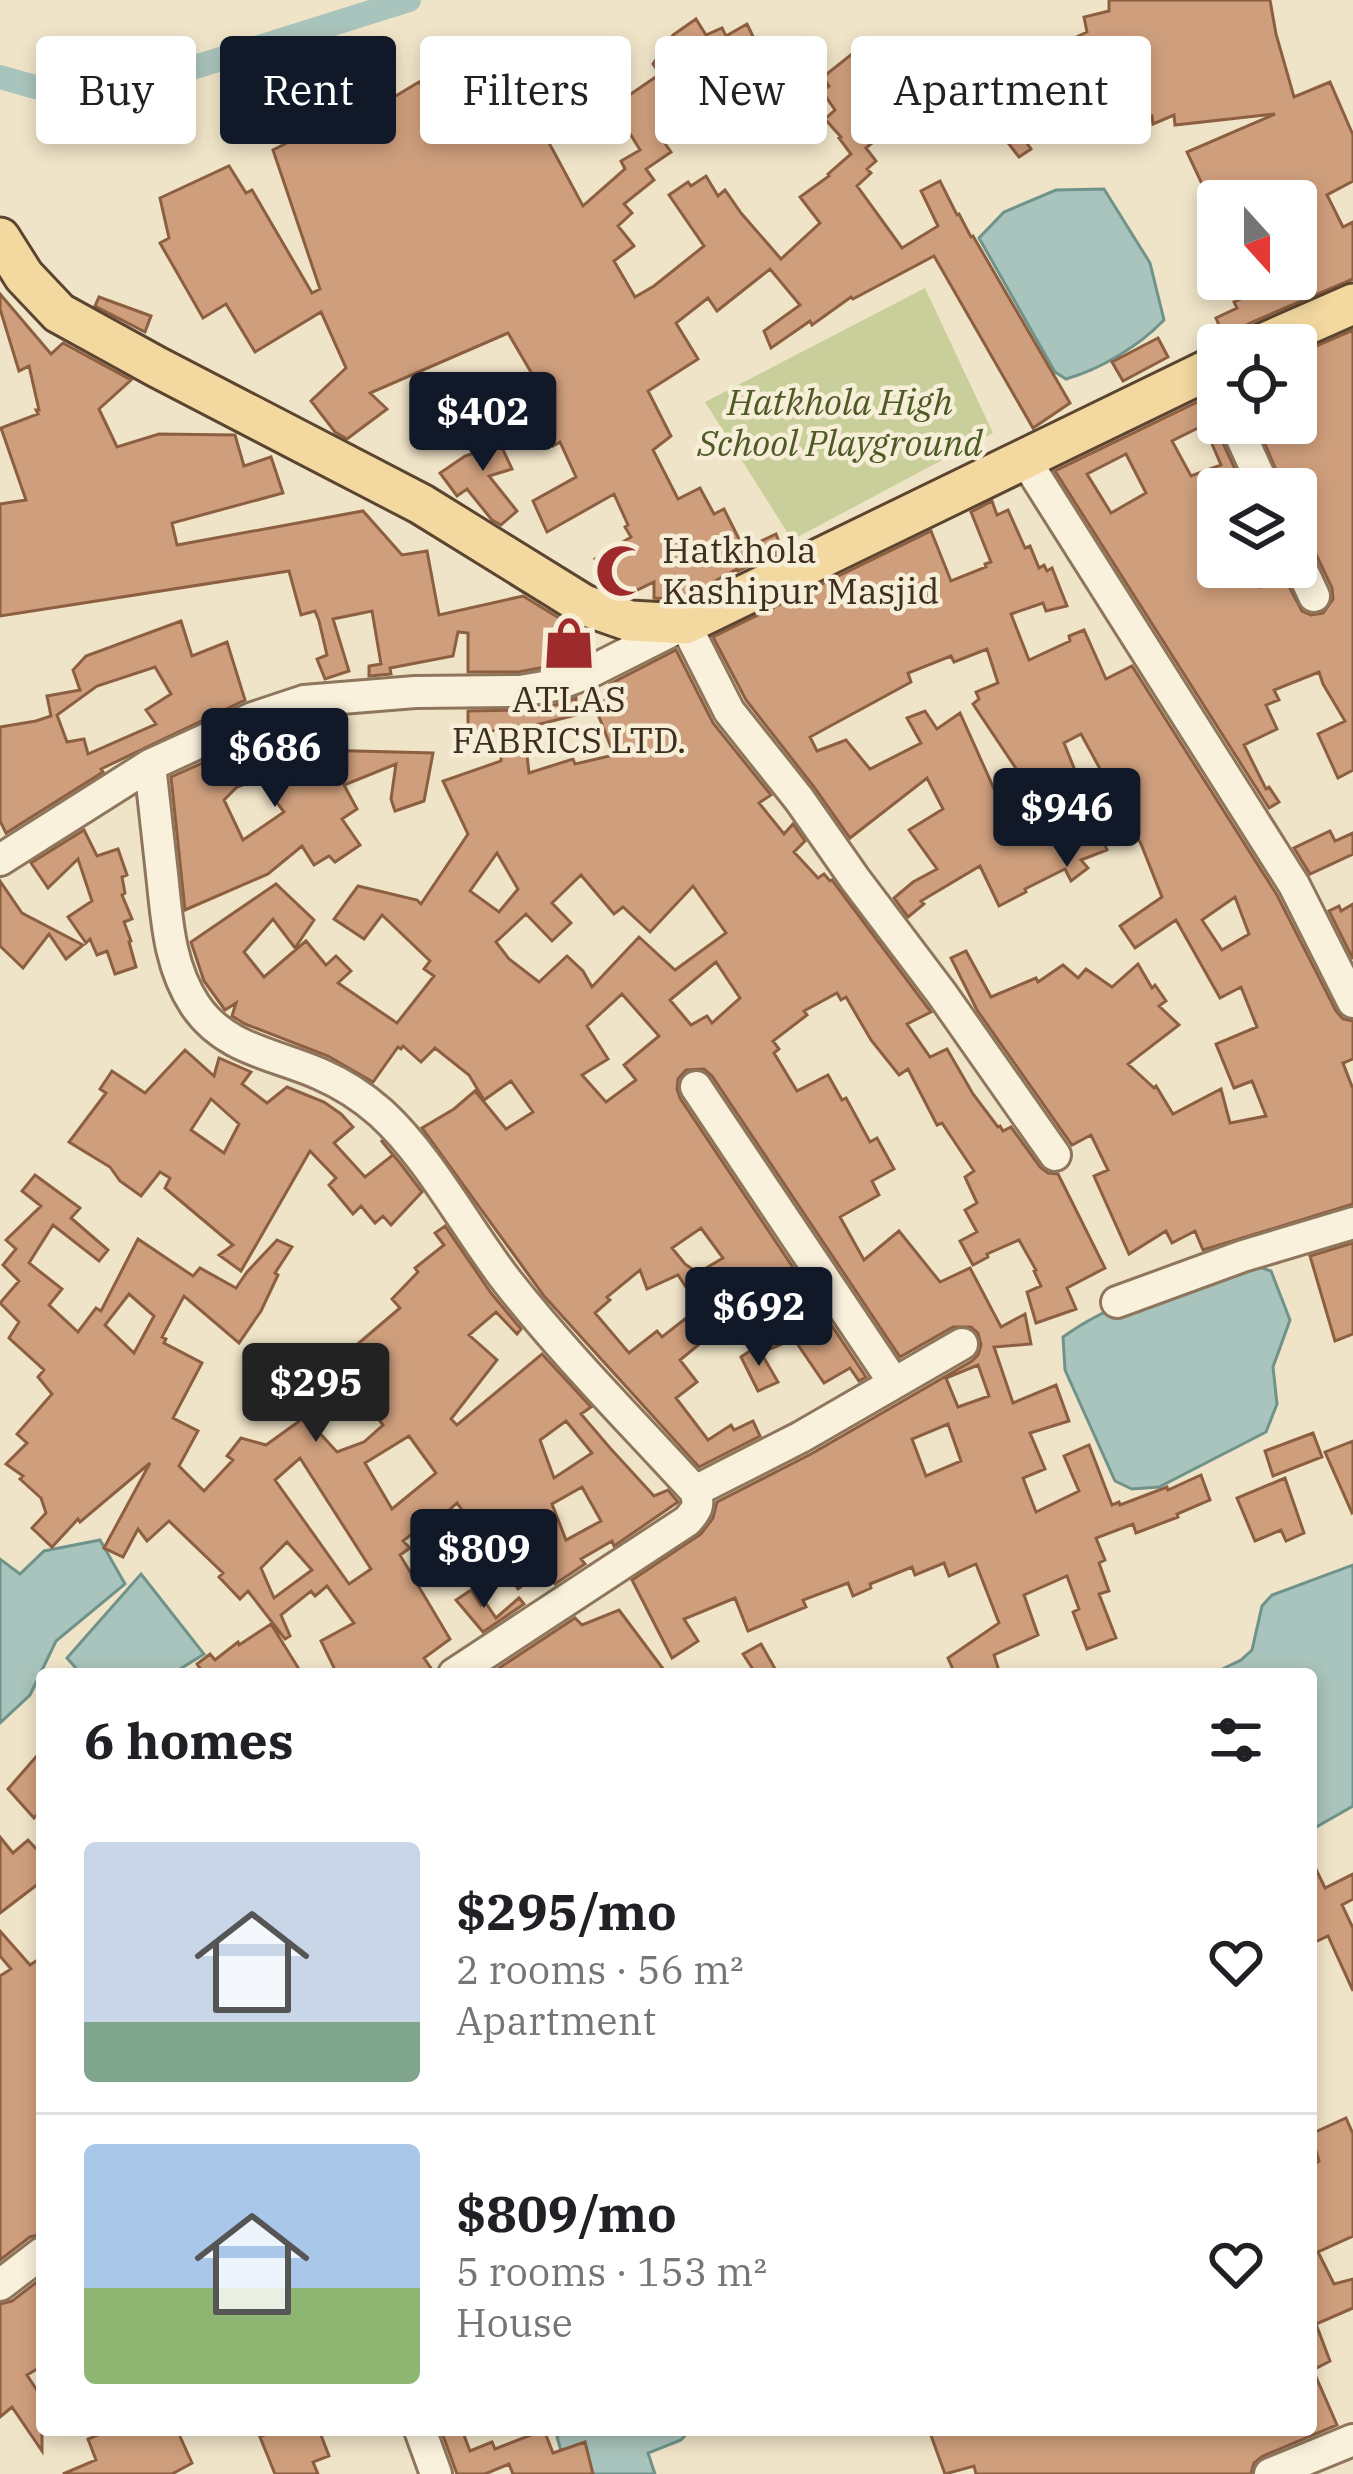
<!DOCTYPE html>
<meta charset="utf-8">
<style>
:root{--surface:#fff;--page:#f6f6f6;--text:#202124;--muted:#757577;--line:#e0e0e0;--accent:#111827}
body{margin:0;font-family:"IBM Plex Serif",serif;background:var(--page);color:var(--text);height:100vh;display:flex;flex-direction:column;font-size:45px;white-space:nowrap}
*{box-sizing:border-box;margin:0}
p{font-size:39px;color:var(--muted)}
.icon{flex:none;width:66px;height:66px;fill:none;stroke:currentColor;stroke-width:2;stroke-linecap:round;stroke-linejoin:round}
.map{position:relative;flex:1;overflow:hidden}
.sheet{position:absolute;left:36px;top:1668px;width:1281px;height:768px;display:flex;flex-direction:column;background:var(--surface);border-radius:12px;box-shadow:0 6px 18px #0003}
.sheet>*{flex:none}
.top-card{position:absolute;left:36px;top:36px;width:1281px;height:108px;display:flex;gap:24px}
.needle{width:78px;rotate:159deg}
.tools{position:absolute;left:1197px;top:180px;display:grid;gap:24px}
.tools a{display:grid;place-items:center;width:120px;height:120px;border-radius:12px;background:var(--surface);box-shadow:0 6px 18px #0003;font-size:60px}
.price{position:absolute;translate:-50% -102px;padding:0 27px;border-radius:12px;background:var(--accent);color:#fff;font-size:39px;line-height:78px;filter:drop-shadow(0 3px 6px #0008)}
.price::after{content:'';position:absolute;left:50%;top:72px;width:36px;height:27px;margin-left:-18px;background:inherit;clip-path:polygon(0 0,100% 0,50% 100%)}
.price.current{background:#222;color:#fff}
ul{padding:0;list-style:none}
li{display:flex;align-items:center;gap:36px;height:300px;padding:0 48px}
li+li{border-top:3px solid var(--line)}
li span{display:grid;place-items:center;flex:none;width:336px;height:240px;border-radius:12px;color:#555}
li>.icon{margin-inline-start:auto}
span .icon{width:144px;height:144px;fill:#fffc;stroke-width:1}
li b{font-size:51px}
h2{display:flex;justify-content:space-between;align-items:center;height:144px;padding:0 48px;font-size:51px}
.chip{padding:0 42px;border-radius:12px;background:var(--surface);box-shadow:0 6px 18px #0003;font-size:42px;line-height:108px}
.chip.current{background:var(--accent);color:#fff}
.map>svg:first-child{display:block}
.green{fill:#c9cf9b}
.water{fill:#a9c4bc;stroke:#6f938a;stroke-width:3}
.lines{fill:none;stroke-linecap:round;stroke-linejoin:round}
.canal{stroke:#a9c4bc;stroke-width:24}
.building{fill:#cf9f7d;stroke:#8d5f41;stroke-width:3;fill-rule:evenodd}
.minor-casing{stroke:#8d765c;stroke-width:36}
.major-casing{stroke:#5b4430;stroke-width:45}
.minor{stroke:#faf1dc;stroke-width:30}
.major{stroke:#f3d9a0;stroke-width:39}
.labels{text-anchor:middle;stroke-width:9;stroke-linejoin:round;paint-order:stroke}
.park-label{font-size:36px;font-style:italic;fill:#4d5a26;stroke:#f7eed8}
.poi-label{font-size:36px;fill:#3d2e20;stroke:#f7eed8;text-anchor:start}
</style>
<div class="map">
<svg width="1353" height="2474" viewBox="0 0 1353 2474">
<rect width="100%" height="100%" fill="#f0e4c8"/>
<path class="green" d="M925,288l68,145 -201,107 -87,-138z"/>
<path class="water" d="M1104,189l46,74 14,57c-25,26 -63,49 -98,59l-11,-7 -76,-134 25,-26 52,-22z
M1250,1264l21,7 19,49 -17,47 4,37 -11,28 -107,55 -27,2 -17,-8 -50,-111 -2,-33c53,-39 124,-56 187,-73z
M100,1540l25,44 -69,57 -26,54 -30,28v-164l20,15 24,-23z
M1353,1565v241l-42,24v-156h-99l29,-14 11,-10 10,-44 10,-11z
M141,1574l63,80 -32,20h-91l-14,-16z
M564,2430h126l-9,10 -33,13 7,21h-87l-11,-37z"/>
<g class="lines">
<path class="canal" d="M0,77l70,20 122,-29 217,-68"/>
</g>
<path class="building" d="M1109,0h161l6,34 18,63 36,-15 23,53v46l-26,14 16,32 10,-5v57l-103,44 -26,14 -8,-19 21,-10 -3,-6 25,-11 -6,-12h43v-78h-78v17l-31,-66 88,-38 -100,11 -1,-10 -21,9 -1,-8 -58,20 -7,-18 -34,16 -26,-50 25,-15 -8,-17 43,-20 -3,-15 25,-6zM1122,48l11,39 -30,11 -20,-41z
M696,19l10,16 16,-7 4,8 21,-12 17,35 -2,2 19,20 -20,16 -14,-16 -83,61 7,10 -25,17 8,11 -30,24 8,9 -14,13 16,20 -20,15 21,36 19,-11 50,-40 -35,-51 19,-13 3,4 15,-10 12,20 7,-6 16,23 40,46 39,-36 -20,-26 29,-21 -1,-2 23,-20 -12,-16 2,-1 -16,-18 10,-9 -13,-19 7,-5 -6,-9 44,-35 15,19 4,-3 13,23 -34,18 24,30 -23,19 10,13 -9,8 4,4 -14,13 45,62 36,-22 -17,-35 19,-10 17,34 2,-1 12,23 2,-1 97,167 -37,25 -99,-172 -81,43 -2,-2 -39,28 -2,-4 -39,27 -7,-17 36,-26 -30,-36 -53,42 -9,-13 -32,25 22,36 -50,32 23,45 -18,14 25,49 22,-11 14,26 10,-5 20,40 32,-15 6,16 -44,21 -1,-2 -57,31 -26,-2v-16l-27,13 -16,-6 -16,-30 36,-22 -6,-10 3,-2 -14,-31 -67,38 -14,-31 43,-24 -16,-35 -7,4 -14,-20 -18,-40 14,-7 -27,-46 -138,60 17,16 -40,30 -12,-7 -24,-31 35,-33 -25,-56 -66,40 -29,-48 -23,14 -43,-75 9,-5 -9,-40 69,-32 17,27 6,-3 60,103 8,-4 -47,-139 75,-38 6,9 65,-39 24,34 70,-40 70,130 42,-37 -4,-8 19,-11 -43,-71 13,-10 18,27 32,-22 -7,-10 20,-29z
M987,85l44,64 -12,8 -47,-61z
M0,294l51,60 12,-11 68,37 -32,29 18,38 42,-13 76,1 9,31 27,-9 12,36 -111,30 5,22 186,-34 39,44 25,-4 12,64 84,-19 36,22 16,39 -24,9 -33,6h-50v-39l-10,-1 -5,24 -63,12 1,6 -22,2v-10l12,-2 -9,-53 -39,8 16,52 -24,8 -8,-20 10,-4 -8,-34 -4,-10 -14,4 -12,-44 -289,45v-112l26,-4 -25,-72 37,-14 -2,-4h3l-10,-44 -10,5 -19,-62z
M99,297l52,19 -6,16 -50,-26z
M1353,330v440l-15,8 -20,-44 27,-13 -22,-37 -4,-12 -45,18 5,10 -13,5 11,24 -33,16 22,44 3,-2 10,15 -10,6 -214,-337 163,-79 -1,38 27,59h-26v78h31l11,20 24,-10 18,34 9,4 12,-2 10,-14 -1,-11 -19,-40 -7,-7 -10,-3v-49h-12l-28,-66h40v-68zM1204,425l17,40 -30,11 -19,-35zM1126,454l20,39 -35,20 -24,-39z
M1158,338l10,19 -45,24 -11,-19z
M485,411l27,58 -23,7 28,35 -16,14 -9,-5 -25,-31 -10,7 -17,-23 25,-17 21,-7 -14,-33z
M992,501l5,14 11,-5 17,38 5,-2 9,22 5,-3 3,6 5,-3 15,38 -21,5 -3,-8 -32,11 18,46 41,-19 -1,-5 15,-6 22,49 26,-13 145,229 59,116 7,8 10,2v38l-10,4 10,26v115l-150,46 -8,-19 -23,12 -6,-12 -37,23 -35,-78 14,-6 -17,-35 -19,10 -95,-135 -26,-52 15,-7 25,46 45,-19 2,4 25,-17 15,13 8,-9 26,18 26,-23 14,24 3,-3 11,16 -7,5 20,19 -51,39 26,24 2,-2 17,28 48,-25 9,34 36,-7 -14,-35 -18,7 -18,-44 41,-17 -16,-40 -21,11 -44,-78 -41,28 -15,-22 42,-29 -21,-53 -60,-110 -17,9 43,107 -26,10 7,8 -17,13 -6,-12 -40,20 1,3 -27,14 -19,-40 -59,35 3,3 -16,13 -14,-19 19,-16 24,-13 -28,-39 34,-21 -16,-31 -77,60 -36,-51 -68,-87 -33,-63 218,-106 20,50 35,-14 -1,-3 6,-2 -20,-50zM987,649l11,34 -22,9 3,7 -6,5 66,99 -31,17 -48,-107 -23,16 -12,-18 -18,7 14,25 -51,26 -24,-29 -29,11 -7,-14 101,-55 -3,-9 43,-17 3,6zM1235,897l14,37 -27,16 -20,-30z
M181,621l11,35 35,-14 18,58 -144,69 2,3 -97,61 -6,-12v-94l36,-6 15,-5 -4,-20 33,-6 -7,-20 13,-14zM155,667l16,27 -25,16 10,14 -68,30 -4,-15 -17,3 -10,-27 40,-29z
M676,650l37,73 58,72 -12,8 25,31 9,-10 12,17 -11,11 24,26 6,-4 6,7 2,-1 99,132 -24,12 23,33 17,-8 26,45 25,33 2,-1 3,5 8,-4 29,40 8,6 10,1 47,94 -38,20 9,21 -40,14 -9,-31 14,-6 -7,-15 2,-1 -17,-30 -32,14 1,3 -15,8 -13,-24 17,-9 -12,-22 12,-7 -12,-26 9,-6 -32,-48 -5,2 -29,-56 -9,6 -28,-35 -25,-43 -5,3 -4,-7 -33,18 3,4 -34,26 6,8 -5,4 23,38 31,-16 14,25 4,-2 24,44 7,-4 17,31 -22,12 7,14 -39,22 24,43 35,-29 41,51 30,-14 31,59 24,-13 6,30 -37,3 19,56 43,-18 13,36 -39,12 15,36 -22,9 13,34 43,-21 -15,-35 25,-11 23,60 7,-3 1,3 47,-18 1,3 33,-15 9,25 -33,14 1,3 -42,16 -3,-9 -37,14 9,22 -6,3 10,28 -10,3 17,44 -29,11 -14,-37 6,-3 -12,-33 -43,19 14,40 -44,20 6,19h-45l-7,-16 51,-35 -23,-59 -27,12 -5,-13 -29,12 -3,-8 -42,17 1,4 -18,8 -5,-13 -45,17 3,7 -58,24 -13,-33 -51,21 14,22 -26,17 -40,-78 69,-46 12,-16 4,-16 94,-48 161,-93 6,-6 3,-10 -3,-12 -7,-6h-18l-53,30 -188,-281 -8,-7 -18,1 -8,9 -1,10 3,9 186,279 -7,4 -9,-13 -26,15 -30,-44 -31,13 -43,-52 -3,1 -16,-30 22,-13 -22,-30 -29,20 13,16 16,11 -15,12 -8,-12 -31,14 -7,-19 -33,27 3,3 -15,13 34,40 28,-22 5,6 23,-18 17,23 -22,18 17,22 -21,16 32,42 23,-15 3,5 19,-9 7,15 -61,31 -155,-171 -122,-168 32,-19 21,-18 31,38 27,-17 -22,-31 -27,19 -15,-25 -34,-27 -14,14 -18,-16 -2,3 -3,-2 -25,35 -45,-26 -83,-32 -13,-8 4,-13 -11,7 -21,-29 -13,-39 85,-58 38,36 -19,28 -22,-29 -29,33 20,25 42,-36 20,24 10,-9 15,15 -13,12 59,40 37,-47 -10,-7 6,-8 -48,-46 -18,24 -30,-20 24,-33 59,14 4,4 47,-70 -25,-53 58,-20v-32l-33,7v-25l55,-1 37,-6 16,-6v17l-52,13 5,45 44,-14 2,5 39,-9 -20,-51 21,-8 -5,-12zM497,853l21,36 -19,23 -29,-21zM581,875l33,39 9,-7 27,25 43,-46 33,47 -51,37 -36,-33 -47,50 -9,-16 -16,-15 -28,26 -30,-23 -13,-17 30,-28 26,27 19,-18 -19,-20zM716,962l24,36 -28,25 -5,-7 -16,9 -21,-25zM622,994l37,42 -35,29 12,15 -30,22 -24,-27 26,-16 -21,-33zM978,1365l11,31 -31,11 -12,-29zM948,1424l13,37 -35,15 -14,-37z
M268,734l1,2 5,-2 5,15 154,4 -9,48 -29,10 -4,-12 5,-35 -52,21 13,24 -15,10 18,26 -25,17 -6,-6 -15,9 -12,-19 -34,28 -83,36 -14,-133zM259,779l25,33 -41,28 -19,-40 13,-13z
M84,830l13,26 21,-7 9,26 -5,2 3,16 -3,2 10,24 -8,3 7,19 -2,1 7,25 -21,7 -8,-23 -10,4 -7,-16 -4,4 -18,-26 24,-16 -14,-42 -30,29 -17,-25z
M1330,831l5,10 18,-8v21l-43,20 -16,-26z
M0,881l22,32 61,32 -17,14 -17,-25 -26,34 -23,-22z
M1353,904v55l-24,-48 10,-5 2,5z
M185,1050l29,26 5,-18 32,14 -9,12 25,19 20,-16 37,15 17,12 12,13 -19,16 31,34 28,-22 -12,-15 3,4 16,19 22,29 -31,33 -8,-9 -8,7 -14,-17 -8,8 -24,-29 7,-7 -26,-27 -69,120 -22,-16 14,-10 -68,-57 5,-10 -10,-6 -19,24 -21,-15 -10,-14 -41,-25 37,-49 -6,-4 12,-18 33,22zM211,1099l28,25 -15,29 -33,-23z
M35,1175l45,33 -9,10 37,32 -9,11 -46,-36 -24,38 33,26 -13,16 29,27 18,-24 5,3 37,-72 55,37 7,-8 36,20 11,-16 30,-32 15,7 -17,26 3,2 -17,36 -22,32 -55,-47 -22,41 4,2 -2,4 38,20 -29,55 25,13 -19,35 25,25 29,-31 -6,-4 14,-18 25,7 39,-28 32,35 27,-10 19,-17 -21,-28 -7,6 -21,-25 19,-16 -7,-8 54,-46 -8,-9 26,-27 -3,-4 29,-23 -9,-12 10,-7 46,67 30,36 -4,5 -21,-22 -27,23 28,25 -46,59 6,6 85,-71 49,53 -10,7 29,34 44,48 14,-6 10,12 -64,44 -2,-5 -31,18 4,5 -30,20 -10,-14 -27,19 -61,-86 -22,20 -4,-4 -28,22 7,7 -10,7 50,84 -26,19 11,16h-98l-16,-33 33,-18 -27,-37 -12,10 -4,-5 -30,24 9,21 -5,3 -37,-48 -8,8 -21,-22 4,-4 -54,-52 -22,20 -9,-12 -15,28 -19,-9 46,-85 -70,59 -2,-3 -26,28 -20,-19 14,-15 -5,-15 -21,-19 3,-3 -17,-12 21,-21 -10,-9 35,-40 -14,-17 6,-7 -35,-32 10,-16 -19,-19 19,-22 -16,-16 13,-16 -10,-9 35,-34 -19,-15zM129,1294l25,22 -20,37 -29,-28zM566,1421l26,32 -38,25 -14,-38zM409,1436l27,37 -44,36 -27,-46zM300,1458l71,111 -22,15 -74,-104zM582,1487l19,34 -35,19 -14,-36zM287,1542l25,28 -38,28 -13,-30z
M1353,1243v91l-18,7 -25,-85z
M757,1346l21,36 -20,9 -17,-34z
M1313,1433l9,24 -49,19 -8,-25z
M1353,1441v71l-1,1 -27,-61z
M1285,1478l19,55 -18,8 -5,-11 -26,11 -18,-43z
M471,1590l10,15 4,-3 11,16 23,-20 5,6 -41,28 -27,-32z
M619,1610l48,64h-177l85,-56 7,7z
M271,1624l31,50h-104l4,-3 -5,-7 13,-10 5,6 23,-18 1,3z
M761,1644l17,30h-22l-13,-20z
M42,1750v59l-8,9 -26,-29z
M0,1837l13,16 15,-13 14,15v26l-42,32z
M1311,1859l14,29 28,-14v25l-11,6 11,23v63l-25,-55 -17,8z
M0,1931l30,34 12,-8v277l-12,3 -30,23v-284l11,-7 -11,-13z
M1346,2118l7,16v102l-35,16 16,32 19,-5v29l-37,16 14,37 -17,9 24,55 -74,31 -9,7 -3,11h-275l-2,-8 -29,8 -16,-44h382v-264l8,-5 -8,-27z
M42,2278v88l-15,9 15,23v53l-30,-44 -12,10v-113l12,-3z
M110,2430h67l15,33 -20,11h-109l33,-14 -8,-21z
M276,2430h43l10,26 -16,6 5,12h-43l-15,-37z
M441,2430h21l8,21 22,-9 3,7 49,-19 9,23 32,-11 8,32h-80l-4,-10 -24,10h-28z"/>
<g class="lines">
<g class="minor-casing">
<path id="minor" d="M1235,423l30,66
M1024,458l270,427 59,117
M1296,557l18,39
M150,765c4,37 8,73 12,109 5,46 7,92 33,131 30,45 80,49 125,69 23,10 43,23 61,39 49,45 85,115 126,168 58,74 125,141 188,210l106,-54 161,-93
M0,860l150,-95 103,-47 51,-17 111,-9 105,-1 36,-6 34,-13 95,-48 44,87 70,88 56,80 87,115 113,161
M696,1087l198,296
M1117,1302l126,-46 110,-33
M454,1674l233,-153c10,-11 13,-16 8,-30
M0,2285l42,-32
M420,2430l16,44
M1270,2474l83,-34"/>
</g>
<g class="major-casing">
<path id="major" d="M0,238l24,38 35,37 98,54 264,137 163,101 46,16 55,3 533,-259
M1260,345l93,-41"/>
</g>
<use href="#minor" class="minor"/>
<use href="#major" class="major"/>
</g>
<defs>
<g id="mosque-bare" transform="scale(4.14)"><path d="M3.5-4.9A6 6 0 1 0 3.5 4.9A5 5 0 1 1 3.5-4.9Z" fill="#9e2a2b" stroke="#f7eed8" stroke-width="2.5" paint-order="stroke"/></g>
<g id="shop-bare" transform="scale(4.14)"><path d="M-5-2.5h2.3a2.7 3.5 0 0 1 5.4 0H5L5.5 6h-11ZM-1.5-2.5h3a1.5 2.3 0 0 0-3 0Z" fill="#9e2a2b" stroke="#f7eed8" stroke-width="2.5" paint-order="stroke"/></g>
</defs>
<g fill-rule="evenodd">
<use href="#mosque-bare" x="622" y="571"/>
<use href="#shop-bare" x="569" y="643"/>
</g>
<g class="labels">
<g class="park-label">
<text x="840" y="415">Hatkhola High<tspan x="840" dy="41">School Playground</tspan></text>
</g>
<g class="poi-label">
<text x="662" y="563">Hatkhola<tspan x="662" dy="41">Kashipur Masjid</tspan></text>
<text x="569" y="712" text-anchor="middle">ATLAS<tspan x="569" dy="41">FABRICS LTD.</tspan></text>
</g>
</g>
</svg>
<div class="tools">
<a><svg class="needle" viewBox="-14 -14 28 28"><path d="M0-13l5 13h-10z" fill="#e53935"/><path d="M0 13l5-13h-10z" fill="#757577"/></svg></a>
<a><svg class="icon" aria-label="locate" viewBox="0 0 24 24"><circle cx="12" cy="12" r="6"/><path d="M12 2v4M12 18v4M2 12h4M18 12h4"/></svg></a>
<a><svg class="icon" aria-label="layers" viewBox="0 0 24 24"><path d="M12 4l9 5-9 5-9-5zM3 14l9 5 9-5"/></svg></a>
</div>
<b class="price" style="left:483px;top:474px">$402</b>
<b class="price" style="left:275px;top:810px">$686</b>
<b class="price" style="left:1067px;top:870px">$946</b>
<b class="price" style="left:759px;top:1369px">$692</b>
<b class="price current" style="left:316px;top:1445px">$295</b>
<b class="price" style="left:484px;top:1611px">$809</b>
<div class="top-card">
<a class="chip">Buy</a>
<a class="chip current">Rent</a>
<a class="chip">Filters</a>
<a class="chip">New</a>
<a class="chip">Apartment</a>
</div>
<section class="sheet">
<h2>6 homes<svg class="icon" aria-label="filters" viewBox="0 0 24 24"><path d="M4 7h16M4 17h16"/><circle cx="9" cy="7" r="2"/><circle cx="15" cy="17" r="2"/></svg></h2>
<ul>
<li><span style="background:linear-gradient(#c9d6e8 75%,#7fa58c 0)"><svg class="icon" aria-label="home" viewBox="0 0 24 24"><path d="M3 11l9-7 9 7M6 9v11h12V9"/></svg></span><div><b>$295/mo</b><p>2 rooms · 56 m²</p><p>Apartment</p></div><svg class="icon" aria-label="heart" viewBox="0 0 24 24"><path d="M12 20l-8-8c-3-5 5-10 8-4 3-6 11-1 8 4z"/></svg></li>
<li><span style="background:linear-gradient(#a9c7e8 60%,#8fb573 0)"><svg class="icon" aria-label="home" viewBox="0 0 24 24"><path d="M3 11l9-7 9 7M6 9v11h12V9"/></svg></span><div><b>$809/mo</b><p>5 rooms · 153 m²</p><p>House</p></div><svg class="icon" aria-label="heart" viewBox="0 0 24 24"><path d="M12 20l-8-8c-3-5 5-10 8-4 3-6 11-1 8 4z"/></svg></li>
</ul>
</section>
</div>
